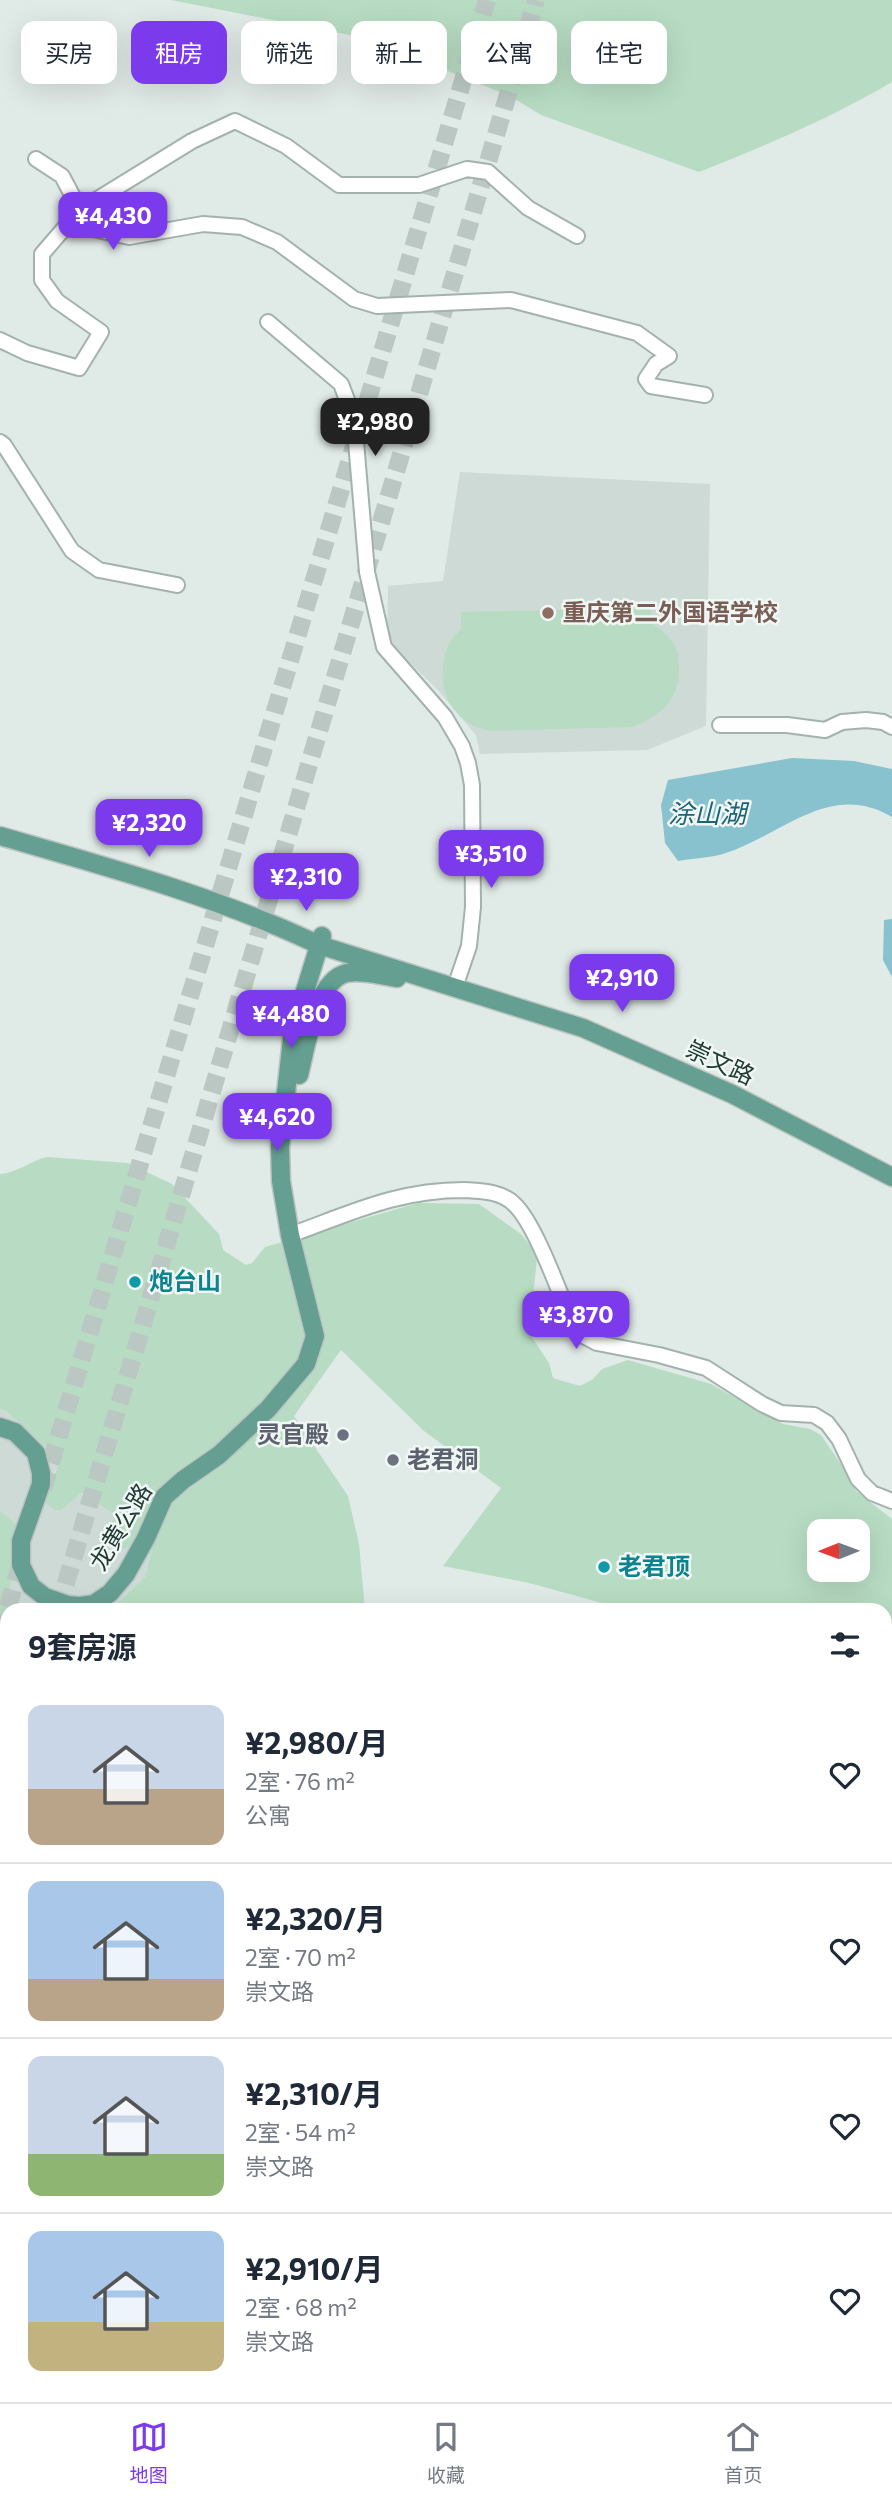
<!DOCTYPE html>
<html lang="zh">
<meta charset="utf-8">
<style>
:root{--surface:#fff;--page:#f2f2f3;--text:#1f2937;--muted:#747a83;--line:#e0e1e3;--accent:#7c3aed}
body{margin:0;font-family:Commissioner,"Noto Sans SC",sans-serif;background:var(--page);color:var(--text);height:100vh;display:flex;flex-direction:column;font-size:26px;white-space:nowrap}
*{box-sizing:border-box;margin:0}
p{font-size:23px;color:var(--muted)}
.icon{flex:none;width:38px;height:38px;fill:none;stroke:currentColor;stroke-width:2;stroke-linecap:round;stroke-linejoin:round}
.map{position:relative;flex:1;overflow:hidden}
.details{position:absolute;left:0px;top:1603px;width:892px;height:800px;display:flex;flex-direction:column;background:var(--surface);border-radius:21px 21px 0 0;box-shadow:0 7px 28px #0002}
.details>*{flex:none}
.hud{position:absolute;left:21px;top:21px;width:850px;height:63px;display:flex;gap:14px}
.needle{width:46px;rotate:269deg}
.tools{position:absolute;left:807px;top:1519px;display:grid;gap:14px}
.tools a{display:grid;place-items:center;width:63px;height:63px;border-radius:14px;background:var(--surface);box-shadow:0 7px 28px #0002;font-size:35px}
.price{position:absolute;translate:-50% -60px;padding:0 16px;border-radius:14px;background:var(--accent);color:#fff;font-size:23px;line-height:46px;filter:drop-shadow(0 2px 4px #0008)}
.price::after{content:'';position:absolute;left:50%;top:42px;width:21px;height:16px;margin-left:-10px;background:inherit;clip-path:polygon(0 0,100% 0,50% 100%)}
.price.active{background:#222;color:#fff}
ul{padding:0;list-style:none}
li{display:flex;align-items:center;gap:21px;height:175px;padding:0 28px}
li+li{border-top:2px solid var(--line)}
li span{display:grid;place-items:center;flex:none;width:196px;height:140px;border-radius:14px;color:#555}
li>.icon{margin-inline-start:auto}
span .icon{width:84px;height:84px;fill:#fffc;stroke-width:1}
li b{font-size:30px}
h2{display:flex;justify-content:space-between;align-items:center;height:84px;padding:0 28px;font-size:30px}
.chip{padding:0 24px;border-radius:14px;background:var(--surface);box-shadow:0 7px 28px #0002;font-size:24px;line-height:63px}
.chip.active{background:var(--accent);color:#fff}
.tab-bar{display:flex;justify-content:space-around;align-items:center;height:98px;border-top:2px solid var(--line);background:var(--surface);font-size:19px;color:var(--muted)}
.tab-bar a{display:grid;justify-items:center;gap:4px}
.tab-bar .active{color:var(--accent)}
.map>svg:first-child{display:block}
.built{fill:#cedad5}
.green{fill:#b8dcc3;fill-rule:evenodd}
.water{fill:#88c2cf}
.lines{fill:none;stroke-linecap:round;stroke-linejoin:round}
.major-tunnel{stroke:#bac7c2;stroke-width:18;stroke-dasharray:18 9;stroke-linecap:butt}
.minor-casing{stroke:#a3b2ad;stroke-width:18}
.major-casing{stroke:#bcc4c2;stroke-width:21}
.highway-casing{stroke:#bcc4c2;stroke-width:23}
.minor{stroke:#fff;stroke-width:14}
.major{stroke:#659f92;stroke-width:18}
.highway{stroke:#2d665c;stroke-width:19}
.education-dot{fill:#8d6e63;stroke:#f0f7f4;stroke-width:2.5}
.culture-dot{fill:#0f9aa8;stroke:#f0f7f4;stroke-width:2.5}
.worship-dot{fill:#6b7280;stroke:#f0f7f4;stroke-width:2.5}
.labels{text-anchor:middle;stroke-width:5;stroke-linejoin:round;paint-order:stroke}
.education-label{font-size:24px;font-weight:bold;fill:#785e54;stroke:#f0f7f4;text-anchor:start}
.street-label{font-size:24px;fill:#213a34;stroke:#f0f7f4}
.culture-label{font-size:24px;font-weight:bold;fill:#0d838f;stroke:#f0f7f4;text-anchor:start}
.worship-label{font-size:24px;font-weight:bold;fill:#5b616d;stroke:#f0f7f4;text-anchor:end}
.water-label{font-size:26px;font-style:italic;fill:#1c6375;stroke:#f0f7f4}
</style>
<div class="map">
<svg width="892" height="2402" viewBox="0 0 892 2402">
<rect width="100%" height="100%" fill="#e0eae6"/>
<path class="built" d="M460,472l250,12 -4,242 -59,24 -167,4 -4,-19 -40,-47 -49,-47 1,-55 55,-5z
M0,1409l6,2 52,47 1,9 -14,15 17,28 18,-17 35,22 -6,15 13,19 25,-7 6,3 -8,32 -35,33h-103v13l-3,-7 12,-92 -16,-14z"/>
<path class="green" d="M171,0h721v82c-61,36 -127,64 -193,90l-158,-57 -31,-19 -145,-58z
M651,608v14c9,7 22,16 26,28 2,4 1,11 2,16 2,34 -18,49 -46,61l-144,4c-6,-2 -14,-4 -20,-8 -27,-16 -32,-50 -21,-77 3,-7 9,-12 13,-18v-16z
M47,1157l81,6 44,21 47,50 4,16 23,15 6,-2 13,-16 153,-44 61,1 42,30 9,11 7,14 -4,37 -6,6 -3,23 25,38 4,15 27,8 13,-7 9,-10 26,-9 83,24 72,40 27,5 11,6 32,47 3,9 36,28v772l-6,-3v-678h-258l-99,-27 -86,-17 58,-78 -77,-57 -83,-81 -47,66 54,80 11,48 6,66h-255l35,-33 8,-32 -6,-3 -25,7 -10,-7 -3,-12 6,-15 -34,-22 -19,17h-8l-6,-5 -9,-20c12,-6 21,-13 19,-27l-52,-47 -6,-2v-235c17,-1 30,-13 47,-17zM819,1531h39v39h-39z
M0,1510l16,14 4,14 -16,78 3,7v334l-7,-3z
M886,2343l6,3v56h-265l8,-6h251z
M259,2396h78l11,6h-89z"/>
<path class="water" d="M792,758l62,3 38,8v48c-62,-37 -110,18 -166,36 -15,5 -32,5 -48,8l-13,-18 -4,-38 7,-25z
M892,919v58l-9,-17 1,-40z"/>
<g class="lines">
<path class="major-tunnel" d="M43,1489l444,-1489
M58,1610l478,-1610
M0,1633l23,-77
M0,1808l7,-24"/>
<g class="minor-casing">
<path id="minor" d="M577,236l-49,-28 -40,-36 -21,-3 -48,16h-80l-53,-39 -51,-25 -43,20 -112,69 8,18 41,9 74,-13 39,3 35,15 77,57 23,7 134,-6 126,33 32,23 -13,8 -10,15 5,7 54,9
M268,322l73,62 13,34 13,154 17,75 61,70 17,29 6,17 4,22 1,122 -4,39 -14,41
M0,340l27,13 52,15 22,-36 -44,-31 -15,-21v-26l38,-44 -18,-34 -26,-17
M0,442l4,3 68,106 27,19 78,15
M720,725h67l38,5 17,-8 24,-2 17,2 9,5
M290,1235c61,-22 107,-45 174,-45 17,1 37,1 50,14 21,19 46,90 58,119l8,11 17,9 62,12 47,13 56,36 19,9 33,2 13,8 12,16 19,40 14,14 20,8
M886,2272l6,11
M0,2349l7,-3
M412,2396l10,6
M616,2402l8,-6"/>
</g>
<g class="major-casing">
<path id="major" d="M0,836c108,31 218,61 319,109l264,83 149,66 160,83
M299,1075c7,-27 16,-95 48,-102 16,-3 35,3 50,5
M0,1427l15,5 21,21 5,20v11l-20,57v24l10,21 14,11 23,8 12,1 14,-2 16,-11 16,-19 20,-36 18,-41 19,-17 36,-25 49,-46 38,-45 9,-28 -25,-101 -9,-54 -1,-34 13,-117 29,-94"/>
</g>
<g class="highway-casing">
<path id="highway" d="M0,2017l7,2
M0,2040l7,2
M886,2289l6,4
M886,2311l6,4"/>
</g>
<use href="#minor" class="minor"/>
<use href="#major" class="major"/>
<use href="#highway" class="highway"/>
</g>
<circle class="education-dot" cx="548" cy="613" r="7"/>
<g class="culture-dot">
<circle cx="135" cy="1282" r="7"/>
<circle cx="604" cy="1567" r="7"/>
</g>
<g class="worship-dot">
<circle cx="343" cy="1435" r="7"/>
<circle cx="393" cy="1460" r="7"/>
</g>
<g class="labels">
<g class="education-label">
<text x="562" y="621">重庆第二外国语学校</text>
</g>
<g class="street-label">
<text transform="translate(720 1063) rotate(25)" y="8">崇文路</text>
<text transform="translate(121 1527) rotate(-59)" y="8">龙黄公路</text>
</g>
<g class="culture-label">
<text x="149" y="1290">炮台山</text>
<text x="618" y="1575">老君顶</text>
</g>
<g class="worship-label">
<text x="329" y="1443">灵官殿</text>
<text x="407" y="1468" text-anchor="start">老君洞</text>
</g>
<g class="water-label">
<text x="707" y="823">涂山湖</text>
</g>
</g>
</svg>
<div class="tools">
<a><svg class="needle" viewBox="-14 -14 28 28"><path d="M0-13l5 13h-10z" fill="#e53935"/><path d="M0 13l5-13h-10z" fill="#747a83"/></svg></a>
</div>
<b class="price" style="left:113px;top:252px">¥4,430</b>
<b class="price active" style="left:375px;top:458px">¥2,980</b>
<b class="price" style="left:149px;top:859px">¥2,320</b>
<b class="price" style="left:491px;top:890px">¥3,510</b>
<b class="price" style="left:306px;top:913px">¥2,310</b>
<b class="price" style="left:622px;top:1014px">¥2,910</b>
<b class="price" style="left:291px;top:1050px">¥4,480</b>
<b class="price" style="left:277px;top:1153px">¥4,620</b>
<b class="price" style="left:576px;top:1351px">¥3,870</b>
<div class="hud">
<a class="chip">买房</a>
<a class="chip active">租房</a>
<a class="chip">筛选</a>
<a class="chip">新上</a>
<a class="chip">公寓</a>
<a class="chip">住宅</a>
</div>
<section class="details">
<h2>9套房源<svg class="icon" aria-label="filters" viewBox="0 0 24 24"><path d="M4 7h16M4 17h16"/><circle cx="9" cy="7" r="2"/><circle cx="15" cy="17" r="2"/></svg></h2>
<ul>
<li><span style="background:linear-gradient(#c9d6e8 60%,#b9a48a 0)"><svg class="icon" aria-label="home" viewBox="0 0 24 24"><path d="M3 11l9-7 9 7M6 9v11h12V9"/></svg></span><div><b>¥2,980/月</b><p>2室 · 76 m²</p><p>公寓</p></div><svg class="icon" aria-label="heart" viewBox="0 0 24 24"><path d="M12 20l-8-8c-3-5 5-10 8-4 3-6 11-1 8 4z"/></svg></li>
<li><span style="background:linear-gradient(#a9c7e8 70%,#b9a48a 0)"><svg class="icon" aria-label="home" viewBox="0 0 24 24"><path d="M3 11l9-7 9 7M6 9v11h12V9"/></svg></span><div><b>¥2,320/月</b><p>2室 · 70 m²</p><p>崇文路</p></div><svg class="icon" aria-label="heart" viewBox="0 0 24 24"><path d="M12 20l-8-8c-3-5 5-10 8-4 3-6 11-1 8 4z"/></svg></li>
<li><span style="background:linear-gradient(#c9d6e8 70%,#8fb573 0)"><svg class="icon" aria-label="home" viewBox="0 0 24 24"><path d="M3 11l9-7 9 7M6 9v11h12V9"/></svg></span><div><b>¥2,310/月</b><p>2室 · 54 m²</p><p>崇文路</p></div><svg class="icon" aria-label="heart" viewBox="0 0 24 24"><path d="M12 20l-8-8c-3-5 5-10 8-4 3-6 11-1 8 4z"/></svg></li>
<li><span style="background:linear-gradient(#a9c7e8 65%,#c2b280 0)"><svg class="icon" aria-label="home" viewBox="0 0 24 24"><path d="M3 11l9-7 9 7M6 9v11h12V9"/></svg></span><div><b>¥2,910/月</b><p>2室 · 68 m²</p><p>崇文路</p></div><svg class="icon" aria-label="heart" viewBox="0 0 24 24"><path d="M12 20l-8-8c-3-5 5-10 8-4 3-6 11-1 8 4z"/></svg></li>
</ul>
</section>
</div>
<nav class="tab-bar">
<a class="active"><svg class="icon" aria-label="map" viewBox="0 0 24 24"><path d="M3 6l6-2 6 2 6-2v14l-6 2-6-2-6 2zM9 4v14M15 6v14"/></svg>地图</a>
<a><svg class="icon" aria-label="saved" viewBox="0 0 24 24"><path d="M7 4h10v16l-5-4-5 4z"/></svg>收藏</a>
<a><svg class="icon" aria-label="home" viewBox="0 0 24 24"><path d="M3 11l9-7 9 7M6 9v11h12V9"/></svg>首页</a>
</nav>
